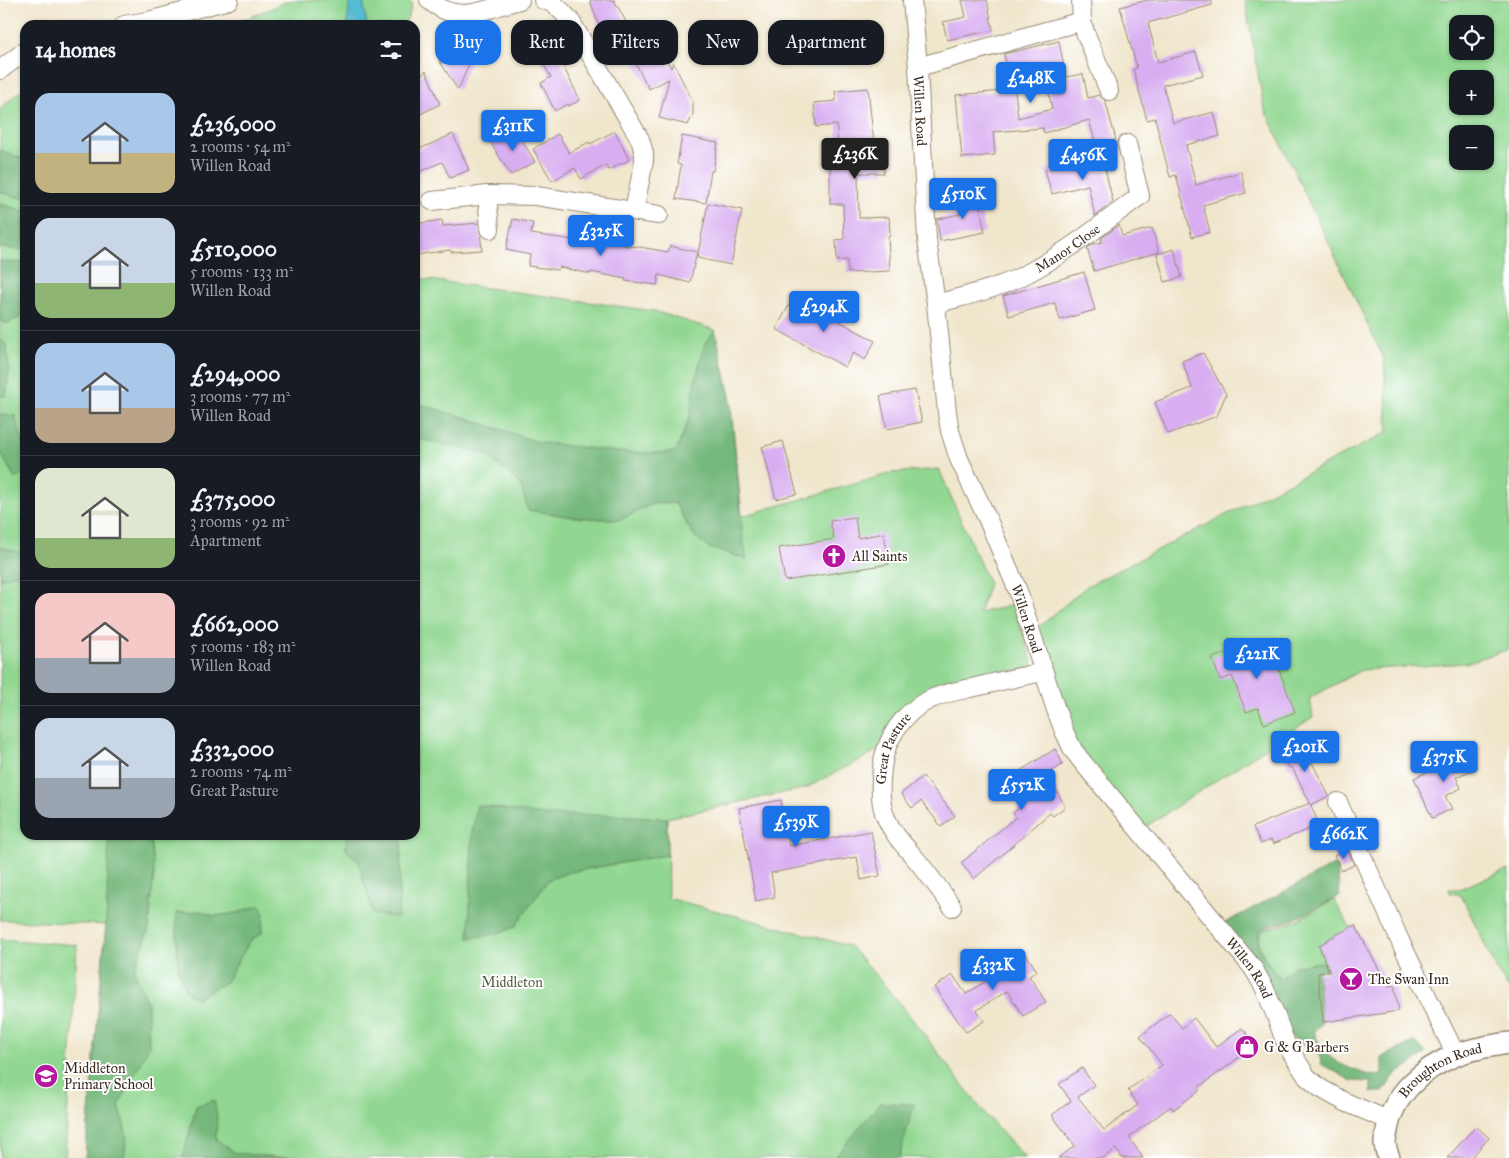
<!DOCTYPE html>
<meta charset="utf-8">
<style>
:root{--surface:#171b24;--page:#242831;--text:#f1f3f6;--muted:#9ea1a6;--line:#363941;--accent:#1a73e8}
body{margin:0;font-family:"IM FELL Great Primer",serif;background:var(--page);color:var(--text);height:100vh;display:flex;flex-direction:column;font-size:19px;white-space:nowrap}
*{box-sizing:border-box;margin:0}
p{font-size:16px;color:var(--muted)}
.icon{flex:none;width:28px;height:28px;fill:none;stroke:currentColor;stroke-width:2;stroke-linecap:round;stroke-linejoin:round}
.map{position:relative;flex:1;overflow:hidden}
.drawer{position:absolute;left:20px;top:20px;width:400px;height:820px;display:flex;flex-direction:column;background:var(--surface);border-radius:15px;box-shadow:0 1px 4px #0004}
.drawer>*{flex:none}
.hud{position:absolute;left:435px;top:20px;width:475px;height:45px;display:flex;gap:10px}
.buttons{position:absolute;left:1449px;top:15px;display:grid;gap:10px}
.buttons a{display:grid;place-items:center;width:45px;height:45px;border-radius:10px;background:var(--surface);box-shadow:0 1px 4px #0004;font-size:25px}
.price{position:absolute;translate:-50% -42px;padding:0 11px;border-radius:5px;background:var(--accent);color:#fff;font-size:16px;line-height:32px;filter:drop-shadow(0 1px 2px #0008)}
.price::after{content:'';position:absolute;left:50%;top:30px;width:15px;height:11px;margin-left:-8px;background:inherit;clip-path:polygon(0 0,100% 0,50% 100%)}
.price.selected{background:#222;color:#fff}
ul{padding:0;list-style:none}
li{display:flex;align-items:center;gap:15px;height:125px;padding:0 15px}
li+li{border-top:1px solid var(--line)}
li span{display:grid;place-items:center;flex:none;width:140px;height:100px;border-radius:15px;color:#555}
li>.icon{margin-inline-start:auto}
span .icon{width:60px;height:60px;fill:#fffc;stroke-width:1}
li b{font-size:21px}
h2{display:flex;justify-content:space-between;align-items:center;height:60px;padding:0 15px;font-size:21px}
.tag{padding:0 18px;border-radius:15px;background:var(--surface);box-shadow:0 1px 4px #0004;font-size:18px;line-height:45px}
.tag.selected{background:var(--accent);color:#fff}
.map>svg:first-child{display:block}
.green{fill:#91d791;stroke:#668058;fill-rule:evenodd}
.forest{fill:#74b87b;stroke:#58714c}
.water{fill:#55bbd3;stroke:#487278}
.building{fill:#d8aef1}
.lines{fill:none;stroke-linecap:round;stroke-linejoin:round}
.minor-casing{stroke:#968875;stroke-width:20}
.tertiary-casing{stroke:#968875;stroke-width:24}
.minor{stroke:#fff;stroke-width:18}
.tertiary{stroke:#fff;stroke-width:21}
.labels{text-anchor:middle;stroke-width:4;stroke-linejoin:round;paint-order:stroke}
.street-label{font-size:14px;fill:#3b2a1e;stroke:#fff}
.poi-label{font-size:14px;fill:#3b2a1e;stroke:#fff;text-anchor:start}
.park-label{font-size:14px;fill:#555e40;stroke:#fff}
</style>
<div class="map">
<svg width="1509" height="1158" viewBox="0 0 1509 1158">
<rect width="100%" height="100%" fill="#fff"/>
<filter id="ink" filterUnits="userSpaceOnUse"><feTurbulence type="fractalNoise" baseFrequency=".02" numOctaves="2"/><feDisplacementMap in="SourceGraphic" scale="10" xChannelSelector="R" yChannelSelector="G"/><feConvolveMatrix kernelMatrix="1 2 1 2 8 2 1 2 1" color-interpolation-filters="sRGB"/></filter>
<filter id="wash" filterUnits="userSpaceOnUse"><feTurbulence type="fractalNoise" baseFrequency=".0096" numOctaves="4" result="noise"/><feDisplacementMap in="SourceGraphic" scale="20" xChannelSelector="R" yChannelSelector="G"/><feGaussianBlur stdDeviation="1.12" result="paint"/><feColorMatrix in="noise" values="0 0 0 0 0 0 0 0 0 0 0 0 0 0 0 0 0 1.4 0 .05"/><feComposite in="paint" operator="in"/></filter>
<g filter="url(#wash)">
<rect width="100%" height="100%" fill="#f0e6cc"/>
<path class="green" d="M290,0h118l4,3 -2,9 -6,13h-172z
M1245,0h264v649l-43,14 -105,7 -51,28 3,19 -174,114 -72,-93 -35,-105 55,-47 301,-154 -4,-73 -120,-251zM1458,24h27v27h-27zM1458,79h27v27h-27zM1458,134h27v27h-27z
M25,88v747h390v-557l239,33 61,19 15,67 12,119 150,-43 47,-4 50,115 -10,29 34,-8 21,62 -89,20 -64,62 -75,39 -139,30 1,80 182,48 49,56 86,112 40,44h-940l21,-233 -106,-5v-811l15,-14z
M1509,869v120l-10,-15 -38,-79 -11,-2 -1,-4h10z
M1334,900l17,29 -19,8 -13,9 10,26 -2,-3 -42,4 -4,7 -16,-21 -6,-14 1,-13 8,-4 23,-5z
M0,939l77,6 -12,213h-65z"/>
<path class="forest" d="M0,150l25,10v37h-9l-16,-5z
M0,204l25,7v39l-25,-2z
M0,261l25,2v49l-6,6 -13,6 -6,-3z
M715,330l15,67 13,142 4,20 -38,-11 -16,-13 -18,-32 -23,1 -32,16 -48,-3 -44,-7 -7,-24 -16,-16 -21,-17 -69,-15v-35l52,15 71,24 81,10 41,1 16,-2 14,-35 5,-35 10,-38z
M0,340l7,5 2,28 -3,23h-6z
M0,414l15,2 10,31v25l-10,7 -15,-28z
M0,547l25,7v17l-25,8z
M477,805l67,10h69l54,3v37l-97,17 -22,8 -33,47 -22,8 -24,3 3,-105z
M109,835h41l4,37 -5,57 -15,41 14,34 1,42 -30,59 8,32 -3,21h-39l21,-233z
M346,835l56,1 -4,82 -25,-4 -15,-54 -12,-10z
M1334,865l3,2 3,29 -50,25 -22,5 -9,5 -1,15 7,13 16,20 13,-13 27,-4 7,7 -11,2 5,53 -8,7c8,23 19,31 41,39 10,4 17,7 27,5v-18l33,-16 11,12 -32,23 -11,16h-12v-10l-19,-1 -31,-17 -1,-7 -6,-7 -23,-13 -68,-113z
M260,905l4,10 -2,18 -12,8 -24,41 -29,16 -10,-5 -9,-24 -2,-56 25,-2 12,5 24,-3z
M214,1100l3,16 -1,23 19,14 45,4 20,-1 1,2h-118l13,-52z
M880,1103l34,1 -15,54h-65z"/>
<path class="water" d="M352,0h11l4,25h-20l2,-18z"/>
<g id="blocks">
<path class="building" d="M590,0h24l20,36 -22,13 -12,-20z
M962,0h25l6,30 -46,10 -4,-18 23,-5z
M1147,0h65v5l-64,18 10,39 38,-10 7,23 -40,10 10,38 41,-11 6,24 -34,9 10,40 45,-13 5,21 -43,12 7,27 -18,5 -16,-62 -6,2 -15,-59 -8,2 -14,-51 4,-1 -17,-61z
M455,26l25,12 -22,52 -19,-30z
M554,29l12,7 4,11 -13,7 23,46 -11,6 -1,-2 -13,7 -14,-28 10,-6 -20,-34z
M654,35l17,33 2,-6 20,40v12l-5,11 -29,-7 10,-39 -20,10 -21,-40z
M1059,41l7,36 17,-3 5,24 11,-3 6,5 11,40 -20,5 -7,-25 -45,13 -1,-5 -50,4 2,23 -33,3 -6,-63 59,-5 3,28 34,-9 -8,-39 -35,7 -5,-23z
M426,71l14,33 -25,13v-36z
M868,88l7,66h9v19h-26l1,45 30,-1 1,19 -2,1 2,34 -42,2 -1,-13 -10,1 -1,-21 8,-1 -1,-35h-13v-37h8l-1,-42 -21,2 -2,-24 22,-2 -1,-10z
M515,128l20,34 -24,13 -21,-33z
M615,131l14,29 -21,10 -2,-5 -25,14 -6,-11 -23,13 -19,-32 25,-15 11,19 20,-11 1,2z
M453,134l16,36 -19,8 -8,-16 -27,12v-23z
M682,136l36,7 -5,28h-2l-5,32 -30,-4 5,-34 -4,-1z
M1102,156l11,46 -18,14 -7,-31 -36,9 -7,-24z
M977,193l8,39 -45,9 -3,-22 23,-5 -3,-17z
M708,203l34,7 -11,55 -34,-7z
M513,219l20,4 -2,11 71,10v-3l31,6 1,-1 34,6 2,-6 27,6 -7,31 -31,-8 -2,10 -32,-4 1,-2 -35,-7v2l-32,-7 -1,3 -30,-4 2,-11 -24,-5z
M442,220l1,6 36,-3 3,27 -31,2 -1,-2 -35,5v-31z
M1119,225l3,11 30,-8 7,24 -65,19 -7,-23 6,-4 9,-2 -1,-4z
M1174,249l8,28 -17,5 -8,-28z
M1084,272l11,38 -35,10 -5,-17 -46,13 -6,-20z
M794,296l81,45 -10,19 -12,-7 -8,14 -69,-38z
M1203,353l23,41 -9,22 -49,18 -13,-32 37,-14 -10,-27z
M915,390l7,32 -35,7 -7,-33z
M783,441l14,53 -21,5 -14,-52z
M855,517l3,21 26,-5 5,31 -104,17 -6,-33 55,-9 -4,-18z
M1267,638l28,74 -31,12 -6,-16 -12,4 -14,-36 -12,4 -8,-22z
M1301,741l28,55 -18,9 -19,-38 -3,1 -8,-16z
M1055,749l8,15 -15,10 17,33 -12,9 -3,-3 -76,66 -13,-16 55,-46 -3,-4 9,-7 -15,-27z
M1468,750l9,18 -21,9 5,11 -16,8 7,13 -20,9 -18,-40 40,-18 -1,-3z
M923,776l32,40 -14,10 -20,-25 -9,7 -11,-14z
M781,800l8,46 82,-15 9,45 -19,4 -4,-23 -86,16 4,24 -19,4 -17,-93z
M1310,803l9,22 -46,19 -2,-4 -10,4 -8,-17z
M1348,850l6,15 -13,6 -7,-16z
M1355,925l33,61 6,-1 5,26 -76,11 -5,-49 11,-1 -10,-26 13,-9z
M1011,951l6,9 9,-6 11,17 -8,5 17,26 -23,14 -16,-25 -30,19 7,11 -18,11 -32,-45 19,-12 13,19 37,-24 -6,-10z
M1170,1013l12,15 12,-10 22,29 26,-19 14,17 -58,43 2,2 -27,20 -2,-4 -42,31 14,21h-21l-6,-9 -13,9h-45l17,-12 -23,-31 19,-14 -12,-17 23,-16 12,17 -16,12 26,33 34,-25 -10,-15 34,-25 -22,-29z
M1476,1126l13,12 -18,20h-24z"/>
</g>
</g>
<g filter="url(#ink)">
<use href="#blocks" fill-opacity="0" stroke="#968875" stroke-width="1"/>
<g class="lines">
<g class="minor-casing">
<g id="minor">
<path d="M429,0c32,27 56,8 91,0"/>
<path d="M543,0c12,2 19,12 27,20l70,119 4,14v8l-10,50"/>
<path id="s1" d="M912,0l6,67 9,173 9,64 11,108 3,19 9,28 29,61 30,71 38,119 8,21 9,19 11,14 169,204 11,19 12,29 10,28 21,33 13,11 25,14 43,18"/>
<path d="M1081,0l1,21 3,11 24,59"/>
<path d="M124,25l24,-4 81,-21"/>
<path d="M918,67l164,-46"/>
<path d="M0,70l25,-19"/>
<path d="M487,195l3,34"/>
<path d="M432,201l55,-6 49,1 123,19"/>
<path id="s2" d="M936,304c32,-9 65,-16 94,-32 39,-21 74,-50 110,-76l-13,-52"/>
<path d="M1338,802l63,141 55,112"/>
<path id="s3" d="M952,907c-11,-17 -24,-33 -37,-49 -11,-13 -22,-24 -29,-40 -7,-15 -6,-33 -4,-49 2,-28 21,-57 47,-69 16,-8 34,-10 51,-14 21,-5 43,-10 64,-14"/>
</g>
</g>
<g class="tertiary-casing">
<g id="tertiary">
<path id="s4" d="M1389,1158c-2,-5 -4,-10 -4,-15 0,-4 1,-8 2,-12 5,-36 36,-63 69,-76 17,-7 35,-9 53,-12"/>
</g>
</g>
<use href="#minor" class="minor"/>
<use href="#tertiary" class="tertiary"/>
</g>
</g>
<defs>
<g id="church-disc" transform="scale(1.25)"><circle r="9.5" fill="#b5179e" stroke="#fff"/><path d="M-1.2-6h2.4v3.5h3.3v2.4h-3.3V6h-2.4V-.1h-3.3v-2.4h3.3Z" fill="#fff"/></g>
<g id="bar-disc" transform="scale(1.25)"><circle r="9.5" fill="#b5179e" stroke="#fff"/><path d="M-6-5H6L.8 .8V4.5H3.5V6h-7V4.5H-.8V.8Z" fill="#fff"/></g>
<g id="shop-disc" transform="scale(1.25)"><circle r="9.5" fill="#b5179e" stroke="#fff"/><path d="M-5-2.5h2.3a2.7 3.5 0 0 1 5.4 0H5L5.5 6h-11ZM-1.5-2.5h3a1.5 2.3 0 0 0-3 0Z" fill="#fff"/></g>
<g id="school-disc" transform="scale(1.25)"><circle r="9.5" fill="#b5179e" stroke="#fff"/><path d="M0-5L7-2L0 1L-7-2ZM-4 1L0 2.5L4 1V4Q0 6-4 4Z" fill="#fff"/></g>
</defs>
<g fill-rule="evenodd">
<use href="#church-disc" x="834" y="556"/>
<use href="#bar-disc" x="1351" y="979"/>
<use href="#shop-disc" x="1247" y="1047"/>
<use href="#school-disc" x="46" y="1076"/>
</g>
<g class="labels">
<g class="street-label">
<text dy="5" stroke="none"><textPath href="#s1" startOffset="111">Willen Road</textPath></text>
<text dy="5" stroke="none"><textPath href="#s2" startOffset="144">Manor Close</textPath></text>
<text dy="5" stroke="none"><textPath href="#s1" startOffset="636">Willen Road</textPath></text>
<text dy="5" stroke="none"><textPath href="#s3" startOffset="184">Great Pasture</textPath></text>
<text dy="5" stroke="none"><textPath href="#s1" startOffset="1056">Willen Road</textPath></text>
<text dy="5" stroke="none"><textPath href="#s4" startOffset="114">Broughton Road</textPath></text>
</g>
<g class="poi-label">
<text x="852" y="561">All Saints</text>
<text x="1368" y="984">The Swan Inn</text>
<text x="1264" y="1052">G &amp; G Barbers</text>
<text x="64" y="1073">Middleton<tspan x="64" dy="16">Primary School</tspan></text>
</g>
<g class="park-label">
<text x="512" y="987">Middleton</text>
</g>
</g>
</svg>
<div class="buttons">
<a><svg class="icon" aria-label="locate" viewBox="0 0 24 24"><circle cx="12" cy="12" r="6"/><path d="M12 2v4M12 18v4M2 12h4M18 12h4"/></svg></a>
<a>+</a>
<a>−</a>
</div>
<b class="price" style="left:1031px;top:104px">£248K</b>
<b class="price" style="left:513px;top:152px">£311K</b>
<b class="price selected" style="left:855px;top:180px">£236K</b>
<b class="price" style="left:1083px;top:181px">£456K</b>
<b class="price" style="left:963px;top:220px">£510K</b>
<b class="price" style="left:601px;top:257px">£325K</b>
<b class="price" style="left:824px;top:333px">£294K</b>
<b class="price" style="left:1257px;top:680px">£221K</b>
<b class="price" style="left:1305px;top:773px">£201K</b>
<b class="price" style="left:1444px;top:783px">£375K</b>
<b class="price" style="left:1022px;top:811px">£552K</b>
<b class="price" style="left:796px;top:848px">£539K</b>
<b class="price" style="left:1344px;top:860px">£662K</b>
<b class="price" style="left:993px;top:991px">£332K</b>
<div class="hud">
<a class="tag selected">Buy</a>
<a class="tag">Rent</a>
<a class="tag">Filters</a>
<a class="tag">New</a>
<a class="tag">Apartment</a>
</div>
<section class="drawer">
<h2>14 homes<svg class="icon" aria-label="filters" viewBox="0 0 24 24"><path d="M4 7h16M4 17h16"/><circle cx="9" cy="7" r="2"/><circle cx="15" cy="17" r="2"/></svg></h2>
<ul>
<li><span style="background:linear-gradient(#a9c7e8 60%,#c2b280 0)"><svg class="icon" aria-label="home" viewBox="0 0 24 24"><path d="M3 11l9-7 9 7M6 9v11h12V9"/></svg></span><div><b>£236,000</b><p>2 rooms · 54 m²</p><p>Willen Road</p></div></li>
<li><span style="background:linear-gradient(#c9d6e8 65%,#8fb573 0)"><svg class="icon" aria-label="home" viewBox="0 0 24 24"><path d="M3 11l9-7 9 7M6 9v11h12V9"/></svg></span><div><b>£510,000</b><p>5 rooms · 133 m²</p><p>Willen Road</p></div></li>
<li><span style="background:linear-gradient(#a9c7e8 65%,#b9a48a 0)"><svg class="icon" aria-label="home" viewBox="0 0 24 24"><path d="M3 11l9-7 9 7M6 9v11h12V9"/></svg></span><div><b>£294,000</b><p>3 rooms · 77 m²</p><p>Willen Road</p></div></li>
<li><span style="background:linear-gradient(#dfe7d0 70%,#8fb573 0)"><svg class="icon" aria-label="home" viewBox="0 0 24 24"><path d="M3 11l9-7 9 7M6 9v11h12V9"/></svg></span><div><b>£375,000</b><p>3 rooms · 92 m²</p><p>Apartment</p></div></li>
<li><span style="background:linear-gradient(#f6c9c9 65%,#9aa5b1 0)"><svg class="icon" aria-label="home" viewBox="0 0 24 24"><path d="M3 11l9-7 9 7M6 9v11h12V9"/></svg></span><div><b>£662,000</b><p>5 rooms · 183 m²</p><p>Willen Road</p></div></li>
<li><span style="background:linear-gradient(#c9d6e8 60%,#9aa5b1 0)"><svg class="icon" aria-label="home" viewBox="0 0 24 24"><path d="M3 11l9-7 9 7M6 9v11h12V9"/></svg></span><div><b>£332,000</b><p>2 rooms · 74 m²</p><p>Great Pasture</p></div></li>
</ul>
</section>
</div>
